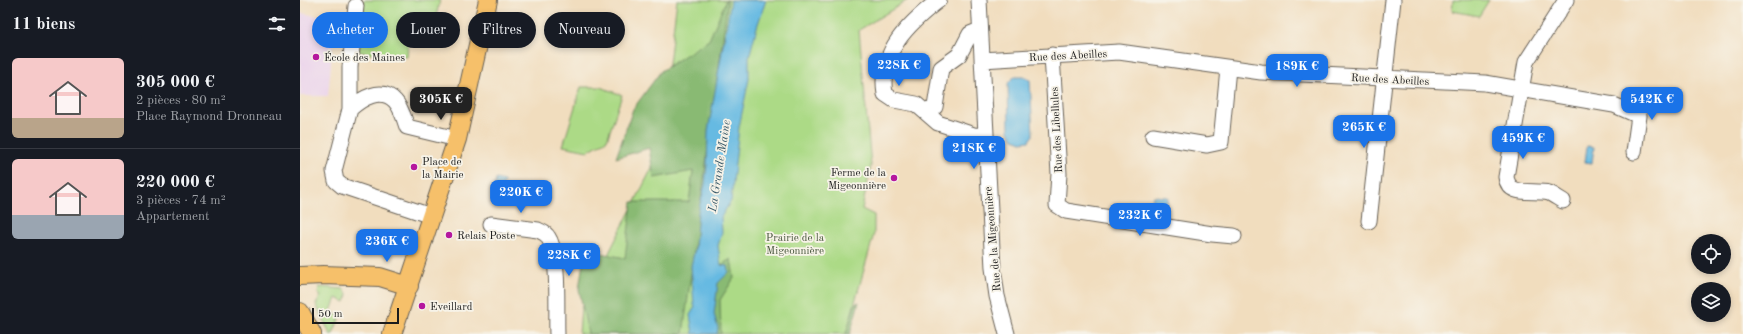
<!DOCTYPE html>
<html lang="fr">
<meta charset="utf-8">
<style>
:root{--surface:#171b24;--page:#20242c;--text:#f1f3f6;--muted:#9ea1a6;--line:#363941;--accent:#1a73e8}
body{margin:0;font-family:"Old Standard TT",serif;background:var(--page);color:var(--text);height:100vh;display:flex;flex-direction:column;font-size:15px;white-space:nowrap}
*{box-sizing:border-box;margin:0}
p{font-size:13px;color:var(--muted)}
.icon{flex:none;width:22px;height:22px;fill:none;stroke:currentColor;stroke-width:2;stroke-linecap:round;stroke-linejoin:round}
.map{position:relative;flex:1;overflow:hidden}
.side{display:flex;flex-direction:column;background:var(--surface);width:300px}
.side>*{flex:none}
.hud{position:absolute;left:12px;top:12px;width:380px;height:36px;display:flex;gap:8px}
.fabs{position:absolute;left:1391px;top:234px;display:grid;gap:8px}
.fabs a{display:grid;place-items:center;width:40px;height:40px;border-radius:50%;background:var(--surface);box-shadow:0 2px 6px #0003;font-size:20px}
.scale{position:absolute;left:12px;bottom:10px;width:87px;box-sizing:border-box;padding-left:4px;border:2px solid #1c1c1c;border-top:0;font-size:11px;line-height:14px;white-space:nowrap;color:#1c1c1c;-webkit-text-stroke:3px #f7f3e8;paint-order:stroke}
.price{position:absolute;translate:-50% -34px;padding:0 9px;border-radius:8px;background:var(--accent);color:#fff;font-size:13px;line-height:26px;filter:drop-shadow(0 1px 2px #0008)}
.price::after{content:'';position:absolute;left:50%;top:24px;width:12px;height:9px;margin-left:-6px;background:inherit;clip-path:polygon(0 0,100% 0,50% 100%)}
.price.on{background:#222;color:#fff}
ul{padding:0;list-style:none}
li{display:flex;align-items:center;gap:12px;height:100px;padding:0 12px}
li+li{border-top:1px solid var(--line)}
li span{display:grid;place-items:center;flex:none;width:112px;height:80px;border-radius:6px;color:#555}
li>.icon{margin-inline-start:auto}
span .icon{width:48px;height:48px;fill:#fffc;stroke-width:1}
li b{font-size:17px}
h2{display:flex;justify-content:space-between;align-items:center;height:48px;padding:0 12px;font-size:17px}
.tag{padding:0 14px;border-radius:18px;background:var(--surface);box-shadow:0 2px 6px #0003;font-size:14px;line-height:36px}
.tag.on{background:var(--accent);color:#fff}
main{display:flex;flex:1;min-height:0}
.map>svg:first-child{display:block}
.built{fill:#ead1ec}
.green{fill:#acda86;stroke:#647b51}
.forest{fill:#89ba73;stroke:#526b48}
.water{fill:#66bae2;stroke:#416b7f}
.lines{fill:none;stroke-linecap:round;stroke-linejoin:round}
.minor-casing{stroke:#676055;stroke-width:17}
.major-casing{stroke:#676055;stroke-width:20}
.minor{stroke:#fff;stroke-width:15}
.major{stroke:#f6c06b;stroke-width:18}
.poi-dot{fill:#b5179e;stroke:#f7f3e8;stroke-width:1.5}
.labels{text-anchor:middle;stroke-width:3.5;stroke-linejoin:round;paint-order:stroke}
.street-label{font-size:11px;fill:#1c1c1c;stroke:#f7f3e8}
.poi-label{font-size:11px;fill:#1c1c1c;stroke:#f7f3e8;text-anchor:start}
.park-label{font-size:11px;fill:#47553c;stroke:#f7f3e8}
.water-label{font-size:12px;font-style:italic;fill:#3a5b6b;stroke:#f7f3e8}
</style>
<main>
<section class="side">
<h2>11 biens<svg class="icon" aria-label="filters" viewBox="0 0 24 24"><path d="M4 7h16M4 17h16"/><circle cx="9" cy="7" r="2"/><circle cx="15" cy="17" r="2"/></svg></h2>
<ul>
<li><span style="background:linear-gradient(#f6c9c9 75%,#b9a48a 0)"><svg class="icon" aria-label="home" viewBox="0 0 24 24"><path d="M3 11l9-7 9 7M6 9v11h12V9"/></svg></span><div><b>305 000 €</b><p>2 pièces · 80 m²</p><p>Place Raymond Dronneau</p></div></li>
<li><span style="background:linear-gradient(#f6c9c9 70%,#9aa5b1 0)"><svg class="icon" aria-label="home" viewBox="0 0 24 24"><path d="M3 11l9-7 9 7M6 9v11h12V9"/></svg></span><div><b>220 000 €</b><p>3 pièces · 74 m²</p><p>Appartement</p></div></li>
</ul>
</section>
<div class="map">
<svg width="1443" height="334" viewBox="0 0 1443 334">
<rect width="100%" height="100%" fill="#f7f3e8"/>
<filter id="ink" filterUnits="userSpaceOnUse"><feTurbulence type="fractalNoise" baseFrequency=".025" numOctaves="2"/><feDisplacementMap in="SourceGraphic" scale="8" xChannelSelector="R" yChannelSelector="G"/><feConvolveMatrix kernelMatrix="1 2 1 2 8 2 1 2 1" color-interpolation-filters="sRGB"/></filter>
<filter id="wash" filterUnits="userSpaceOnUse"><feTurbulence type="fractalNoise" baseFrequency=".012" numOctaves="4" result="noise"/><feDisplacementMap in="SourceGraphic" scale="16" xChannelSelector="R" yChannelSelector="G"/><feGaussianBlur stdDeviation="0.9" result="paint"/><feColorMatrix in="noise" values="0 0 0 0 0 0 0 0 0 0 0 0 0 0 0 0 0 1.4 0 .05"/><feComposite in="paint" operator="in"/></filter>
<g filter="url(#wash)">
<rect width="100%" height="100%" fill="#f1ddbe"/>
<path class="built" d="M0,13l35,6 -7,77h-28z"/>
<path class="green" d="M64,0h76l-6,24 -23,-5 -4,38 -48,-5 3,-43z
M377,0h231l-49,30 12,136 -9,43 12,6v19l-28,100h-267l2,-26 76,-150z
M1153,0h36l-10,16 -27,-5z
M281,87h19l22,8 -15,45 -19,11 -25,-5z
M19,287l25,2 4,6 -3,7 -9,-4 -5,13 9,6 -7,17h-3l-14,-30 5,-8 -3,-2z"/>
<path class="forest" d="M426,0h2l-45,334h-95l-9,-45 6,-39 40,8 7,-56h57l4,-31 -39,7 -5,-30 -33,10 17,-49 28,-38 48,-31z
M431,259l3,19 -14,22 1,34h-13l6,-65z
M559,302l-9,32h-4l9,-30z"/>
<path class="water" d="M431,0h35l-9,27 -8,30v22l-10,48 -8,74 -10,16 1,15 -4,14 3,19 7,1 1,6 -11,11 -4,31 4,14 -1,6h-24l-3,-19 5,-8 -1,-2 -3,-39 4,-18 3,-36 7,-28 2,-19 1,-34z
M714,77h10l6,3 3,55 -4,6 -8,1 -9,-4 -3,-8 -1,-47z
M1287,146l7,1 -2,16 -7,-1z
M196,179l8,2 -4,17 -8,-2z
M853,196l15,1 -1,7 -15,-2z"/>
</g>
<g filter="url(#ink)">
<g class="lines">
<g class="minor-casing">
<path id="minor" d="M639,0c-30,23 -61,52 -54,94l9,6 22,4 22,19 36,12 12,1
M679,0l14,268 4,28 10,38
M56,6l-6,61v42l-16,62 2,10 6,5 89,30
M752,55l7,119 -2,31 9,6 146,23 22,2
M682,60l137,-8 142,20 224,11 129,22 25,11 -5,36
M50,109c11,-10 31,-23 45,-8 6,6 9,17 12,26l50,12
M627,112l8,-5 6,-39 18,-13 11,-21 10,-4
M853,136l54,9 14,-3 7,-74
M1263,201c-4,-2 -9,-6 -14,-8 -16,-4 -40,5 -43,-16l20,-115 40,-62
M1069,221l24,-221
M191,224l47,6c4,2 8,3 10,7 12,18 8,74 9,97"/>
</g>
<g class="major-casing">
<path id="major" d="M0,276l23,-1 57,2 29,9
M0,312l12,22
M92,334l65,-195 31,-139"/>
</g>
<use href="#minor" class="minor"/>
<use href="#major" class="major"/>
</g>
</g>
<g class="poi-dot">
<circle cx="16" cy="57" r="4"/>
<circle cx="114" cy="167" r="4"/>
<circle cx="594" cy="178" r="4"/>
<circle cx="149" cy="235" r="4"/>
<circle cx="122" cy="306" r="4"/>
</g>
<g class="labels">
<g class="street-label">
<text transform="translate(768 55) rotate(-3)" y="4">Rue des Abeilles</text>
<text transform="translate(1090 79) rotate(3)" y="4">Rue des Abeilles</text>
<text transform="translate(756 130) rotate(-93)" y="4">Rue des Libellules</text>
<text transform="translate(692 239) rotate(-95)" y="4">Rue de la Migeonnière</text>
</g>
<g class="poi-label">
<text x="24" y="61">École des Maines</text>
<text x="122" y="165">Place de<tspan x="122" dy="13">la Mairie</tspan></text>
<text x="586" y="176" text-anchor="end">Ferme de la<tspan x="586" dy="13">Migeonnière</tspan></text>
<text x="157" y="239">Relais Poste</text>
<text x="130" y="310">Eveillard</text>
</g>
<g class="park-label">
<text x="495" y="241">Prairie de la<tspan x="495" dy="13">Migeonnière</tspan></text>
</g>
<g class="water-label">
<text transform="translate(419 166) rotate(-81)" y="4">La Grande Maine</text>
</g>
</g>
</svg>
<div class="fabs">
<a><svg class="icon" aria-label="locate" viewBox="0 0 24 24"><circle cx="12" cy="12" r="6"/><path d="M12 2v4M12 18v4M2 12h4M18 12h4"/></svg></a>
<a><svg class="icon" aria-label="layers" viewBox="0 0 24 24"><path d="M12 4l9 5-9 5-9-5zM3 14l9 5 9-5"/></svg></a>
</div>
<div class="scale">50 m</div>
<b class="price" style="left:599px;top:87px">228K €</b>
<b class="price" style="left:997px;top:88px">189K €</b>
<b class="price on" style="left:141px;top:121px">305K €</b>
<b class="price" style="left:1352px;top:121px">542K €</b>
<b class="price" style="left:1064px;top:149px">265K €</b>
<b class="price" style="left:1223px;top:160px">459K €</b>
<b class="price" style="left:674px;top:170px">218K €</b>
<b class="price" style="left:221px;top:214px">220K €</b>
<b class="price" style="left:840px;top:237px">232K €</b>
<b class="price" style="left:87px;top:263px">236K €</b>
<b class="price" style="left:269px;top:277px">228K €</b>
<div class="hud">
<a class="tag on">Acheter</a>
<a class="tag">Louer</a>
<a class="tag">Filtres</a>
<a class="tag">Nouveau</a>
</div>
</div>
</main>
